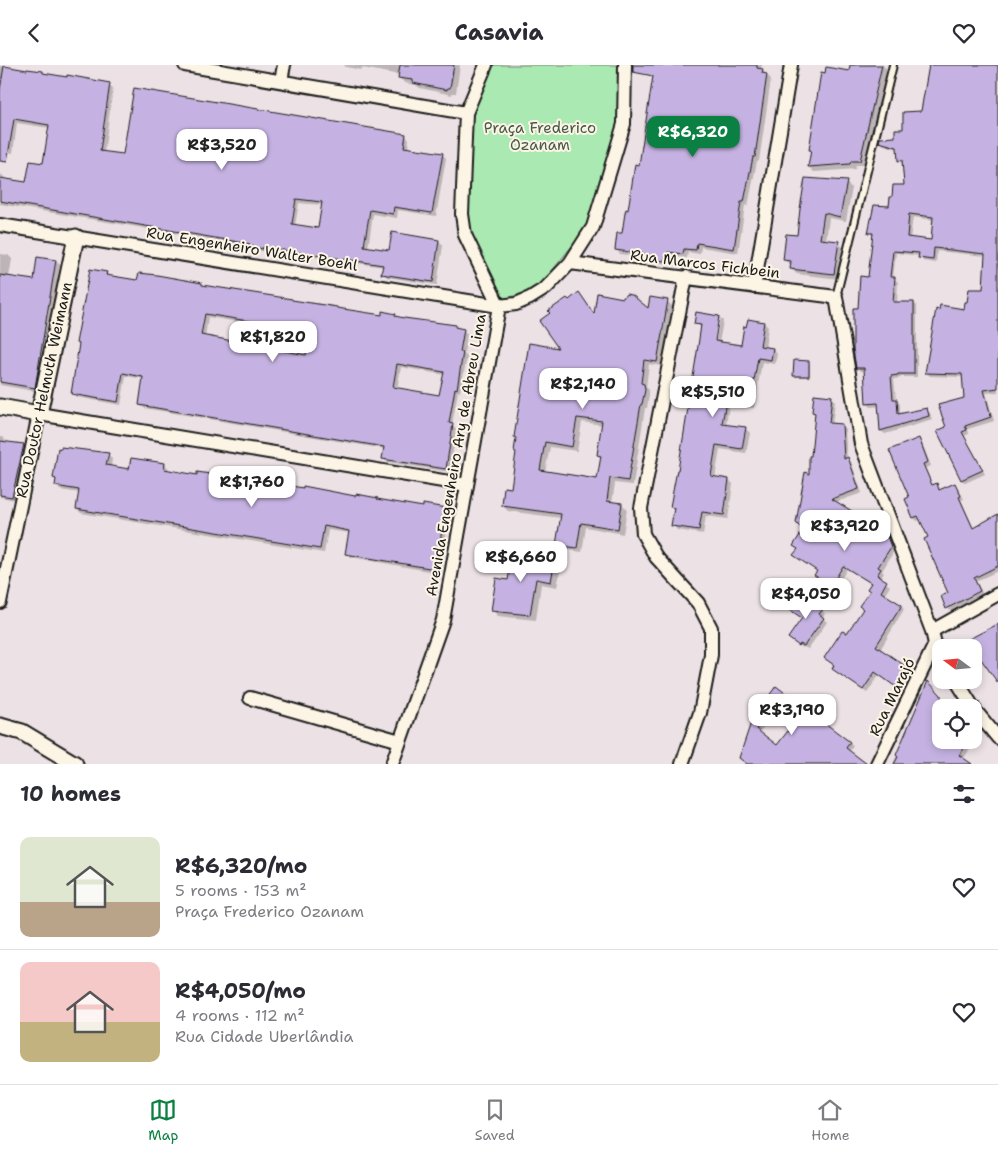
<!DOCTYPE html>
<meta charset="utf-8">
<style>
:root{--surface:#fff;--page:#f7f7f7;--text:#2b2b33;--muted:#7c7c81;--line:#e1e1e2;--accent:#0b8043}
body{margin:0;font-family:"Shantell Sans",sans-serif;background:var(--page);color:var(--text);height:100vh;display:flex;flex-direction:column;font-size:19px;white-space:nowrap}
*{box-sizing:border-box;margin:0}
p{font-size:16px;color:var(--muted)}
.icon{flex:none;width:28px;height:28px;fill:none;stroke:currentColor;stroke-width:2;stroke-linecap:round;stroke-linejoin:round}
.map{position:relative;height:699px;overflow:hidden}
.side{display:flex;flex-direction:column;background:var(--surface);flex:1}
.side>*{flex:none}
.needle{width:32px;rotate:286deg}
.buttons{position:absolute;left:932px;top:574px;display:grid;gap:10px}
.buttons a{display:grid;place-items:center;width:50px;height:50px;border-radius:10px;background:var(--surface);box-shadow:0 2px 8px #0003;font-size:25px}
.price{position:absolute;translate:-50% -42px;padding:0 11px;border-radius:10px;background:#fff;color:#222;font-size:16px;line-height:32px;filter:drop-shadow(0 1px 2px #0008)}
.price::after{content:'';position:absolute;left:50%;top:30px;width:15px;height:11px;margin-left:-8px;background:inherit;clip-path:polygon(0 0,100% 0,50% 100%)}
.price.current{background:var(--accent);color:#fff}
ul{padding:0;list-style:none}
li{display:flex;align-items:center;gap:15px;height:125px;padding:0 20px}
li+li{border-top:1px solid var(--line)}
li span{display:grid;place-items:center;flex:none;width:140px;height:100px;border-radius:10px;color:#555}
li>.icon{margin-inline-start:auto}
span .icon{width:60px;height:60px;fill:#fffc;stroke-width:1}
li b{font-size:21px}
h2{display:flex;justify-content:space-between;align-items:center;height:60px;padding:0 20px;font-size:21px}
header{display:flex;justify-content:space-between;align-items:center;height:65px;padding:0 20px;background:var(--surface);font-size:22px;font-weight:700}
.menu{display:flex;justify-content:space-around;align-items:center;height:70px;border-top:1px solid var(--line);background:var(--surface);font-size:14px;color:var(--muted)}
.menu a{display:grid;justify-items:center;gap:2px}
.menu .current{color:var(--accent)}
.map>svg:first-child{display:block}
.green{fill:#aae9b1;stroke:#638266}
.shadow{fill:#0003;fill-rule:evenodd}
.building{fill:#c5b2e2;stroke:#1c1c1c;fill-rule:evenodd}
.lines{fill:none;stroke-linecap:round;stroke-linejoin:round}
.service-casing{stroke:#1c1c1c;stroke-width:10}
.minor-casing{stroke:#1c1c1c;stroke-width:16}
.tertiary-casing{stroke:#1c1c1c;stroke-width:19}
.service{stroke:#fcf5e5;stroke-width:6}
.minor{stroke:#fcf5e5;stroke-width:12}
.tertiary{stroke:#fcf5e5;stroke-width:15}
.labels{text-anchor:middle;stroke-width:4;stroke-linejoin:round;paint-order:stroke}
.park-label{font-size:15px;fill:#475a49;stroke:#fcf5e5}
.street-label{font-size:15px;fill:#1c1c1c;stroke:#fcf5e5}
</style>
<header><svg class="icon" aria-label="back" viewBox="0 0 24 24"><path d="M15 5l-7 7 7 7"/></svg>Casavia<svg class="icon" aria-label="heart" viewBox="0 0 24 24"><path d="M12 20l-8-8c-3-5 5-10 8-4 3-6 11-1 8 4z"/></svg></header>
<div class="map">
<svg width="998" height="699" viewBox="0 0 998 699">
<rect width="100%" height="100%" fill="#ece1e4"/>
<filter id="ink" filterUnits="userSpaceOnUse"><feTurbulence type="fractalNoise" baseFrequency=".02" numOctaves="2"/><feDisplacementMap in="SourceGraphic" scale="10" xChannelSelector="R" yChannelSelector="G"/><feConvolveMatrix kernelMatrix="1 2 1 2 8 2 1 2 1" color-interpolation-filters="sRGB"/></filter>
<g filter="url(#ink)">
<path class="green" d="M492,0h126v60l-31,102 -48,60 -39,14 -38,-78 9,-108z"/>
<path class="shadow" d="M344,0h116l-4,28h-4v2l-32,-7 -4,-3 -11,-2 -6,-5 1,-3 -38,-7 -1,2 -15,-3z
M650,0h112l-1,4 10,10 -12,82h-2l-9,45 -3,-1 -7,48 -37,-6 -1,7 -12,-2 -1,6 -15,-2 -4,8 -13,-2 -4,-4 -31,-4 -4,-5 7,-14 17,-69 13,-87 -4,-5z
M852,0h30l5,4 -22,96h-9l-1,4 -41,3 -5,-5 3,-16 -2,-2 40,-77z
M932,0h66v327l-12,1 8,28 -26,8 1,5 -5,2 21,38 -20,9 -3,-3 -23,-49 9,-3 17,-29 -1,-22 -34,-1 -4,-4 39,-62 19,-20 2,-34 -49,-5 -1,12 -13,-2 -3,-5 -24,-3 -3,25 5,4 -1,21h17l3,3v71h-16v1l-7,1 2,21 4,4v11l26,-5 4,3 2,7 -47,14 -4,-3 -1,-25 -9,1 -4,-4 -1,-32h-5l-3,-3 1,-59 10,-31 5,-42 -4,-3 36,-46 -4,-23 -3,-4 -1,-11 -14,-4 -3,-3 16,-4 25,-26zM913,152l21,3 -2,21 -22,-2z
M0,1l109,19 4,3 -9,65 20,3 281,-21 4,4 -1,10 34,5 4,4 -10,58 -38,-6 -1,8 -24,-4 -5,34 22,3 3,-17 46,7 4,4 -6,40 -50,-8 -4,-4 1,-6 -117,-17v2l-12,-2 -4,-4 -251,-42v-31l4,4 -1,3 24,4 17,-20 6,-36 -33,-5 -4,30 -13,-2zM299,138l24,2 -4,25 -24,-4z
M846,118l6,5 -6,33 -17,-3 -3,23 12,2 6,5 -4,31 -43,-5 -6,-5v-4l-7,-5 14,-23z
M0,189l8,1 4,4 -3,18 26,5 21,-21 4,4 -21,127 -39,-7z
M106,208l5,4 27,4 64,3 3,3 133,22 45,7 12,-1 3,3 57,8 3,3 5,1 4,4 -3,20 3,3 -7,35 -2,-1 -6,34 4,4 -6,43 -63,-10 -4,-4 2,-9 -241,-41 -4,-3 4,-26 -18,-3 -5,29 -45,-8 -4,-4 8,-48 -3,-2zM208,252l103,17 -4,23 -102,-20zM401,302l44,8 -5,21 -43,-7z
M584,234l11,16 53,-4 19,-10 5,5 -10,60 -13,-2 -3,23 3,3v5l-2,13h-2l-12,77 -18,-2 -3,20 10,1 5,5 -4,25 -37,-7 -4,25 -20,-3 -5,-5 4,-26 -53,-7 -5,-5 9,-17 49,-139 8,-49zM582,357l21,3 -5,30 3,3 -3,22 -53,-8 5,-25 27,4z
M719,252l4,4 -4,22 23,3 22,-23 4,4 -3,21 8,1 4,5 -2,10 -13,-2 -8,46 -25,-3 -3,21 19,2 5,5 -4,20 -26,-4 -5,29 14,2 4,4 -5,35 -22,-3 -3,18 -26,-4 -4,-5 2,-14 -4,-4 8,-36 23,-143 -7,-5zM718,254h2l-5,28h-2z
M809,297l1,2v13h-14l-2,-1z
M832,333l3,3 -3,24h9l4,4 2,29 4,4 11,31 -26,9 48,30 5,4 5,15 -12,20 2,2 -4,6 10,7 -6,10 20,13 -24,41 30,21 -10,19 -21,-15 -12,18 -30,-21 11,-38 17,-24 6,-19 1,-7 -25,-15 -12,20 -15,-11 -2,-7 -23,-16 4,-6 6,-19 11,-115 -3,-3z
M0,372h3l4,6 17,2 3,4 -12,51 -15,-3z
M919,374l3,4 9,23 -6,2 8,18 3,-1 5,6 14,-7 3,4 6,11 -3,1 13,29 24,-13v55l-22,10 7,13 -32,17 -4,-3 2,-15 -19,-55 -9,-19 -4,2 -3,-3 -3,-20z
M108,390l4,4 -1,8 19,3 2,-11 33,5 4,5 -1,2 29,5 50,2 4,4 -1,6 30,5 97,6 2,2 45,7 21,1 4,4 -10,60 -88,-16 -4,-4 3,-20 -22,-3 -4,23 -243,-40 -4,-4 3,-16 -20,-3 -4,-4 1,-6 -2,-2z
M514,487l41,8 6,6 -4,21 -16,-3 -5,36 -38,-4 -6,-6 17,-29z
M792,545h30l3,4 -3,4 5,4 -19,27 -4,-2 -1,1 -10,-7 10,-22z
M928,618l7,19 10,5h-4v27l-4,15 7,-9h24l5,5 -10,14 7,5h-77z
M760,633l89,45 4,3 -4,6 9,12h-110zM777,643l19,14 -18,25 -19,-14z"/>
<path class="building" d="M400,0h54l-4,23h-3v2l-15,-3 -19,-4v-3l-15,-2z
M633,0h124v3l6,1 -1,4 5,1 -12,83h-2l-9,45h-3l-7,47 -37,-6 -1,7 -12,-1 -1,5 -15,-2 -4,9 -14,-2v-4l-35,-5 2,-17h5l3,-20 1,-4 2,1 7,-46 4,1 14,-89 -20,-4z
M850,0h32l-22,96h-9l-1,3 -42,3 3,-17h-2l12,-78 4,1 1,-6 23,4z
M929,0h69v323l-14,2 7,27 -26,9 2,4 -5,2 21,38 -22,10 -24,-49 9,-4 -8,-22 26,-7 -2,-24 -37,-1 11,-64 3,1 1,-5 24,4 1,-7h2l2,-13h14l2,-35 -51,-6 -1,12 -15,-2 1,-5 -26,-2 -3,26h5l-2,25h21v72h-16v1l-7,1 2,23h4l1,15 29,-6 2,8 -49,15 -2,-28 -12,1 -2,-36h-8l-3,-19v-41h5l2,-32 8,1 5,-44h-5l6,-28 15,1 1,-9h2l1,-12h11l-2,-25 -4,1 -1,-14 -18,-5 1,-4 15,-1v-8h8v-17l18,-1zM909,149l24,3 -2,23 -24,-3z
M4,1l23,4v-1l16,2v2l24,4v-2l43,8 -10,68 23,3 11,-66 272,46 -2,13 39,6 -11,60 -38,-6 -1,7 -23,-4 -6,36 25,4 3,-18 47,8 -6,42 -52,-8 2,-9 -120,-18v2l-14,-3 1,-2 -250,-43v-23l26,4 4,-21 13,2 6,-38 -35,-6 -7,43 -7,-1v-71zM296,134l26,3 -4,26 -26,-4z
M805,113l42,3 -7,36 -16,-4 -4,26 19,2 -5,33 -44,-5 1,-8 -8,-1 3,-26 11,1 3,-26z
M37,192l19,3 -21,128 -35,-6v-107l34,5z
M90,204l17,3 -1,3 31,5 2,-7 18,2 45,8v2l90,14v1l45,7v1l45,7v-4l14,3 -1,2 9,2 52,7 -1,2 9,2 -4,23h3l-6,37 -2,-1 -6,35 4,1 -7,45 -64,-10 2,-12 -245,-42 4,-28 -20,-4 -5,29 -47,-8 8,-50 -3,-1zM205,249l105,17 -4,24 -105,-20zM397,299l47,8 -5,23 -46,-8z
M579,227l15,22 3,-21 26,5 3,-4 6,1 16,13 2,-11 18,3 -11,62 -13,-2 -3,23 3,1 1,6 -3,14h-1l-13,77 -18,-3 -3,23 15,2 -4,26 -37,-6 -4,25 -21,-3 5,-31 -59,-8 2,-19 7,1 5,-36 -2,-1 2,-13 -2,-1 15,-94 29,5 -19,-27 11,-8 -2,-2 19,-13 2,2zM577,353l25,3 -5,34 4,1 -4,23 -57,-9 5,-28 27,5z
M696,247l23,4 -4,25 26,4 3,-19 2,1 2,-8 16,3 -4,24 13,2 -2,12 -13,-2 -8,46 -24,-3 -4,23 24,3 -4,22 -26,-4 -5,31 18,3 -5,36 -22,-3 -3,18 -28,-4 3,-18 -4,-1 7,-37h1l20,-124 3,-21 -7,-1z
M794,295l15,1v15h-16z
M814,329l18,2 -3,27 13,1 2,35 4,-2 11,32 -27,10 53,32 6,16 -13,20 3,2 -4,6 10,6 -6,11 21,13 -26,41 31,21 -11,20 -21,-15 -12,18 -31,-21 2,-4 -10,-7 18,-27 5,2 16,-24 -4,-3 11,-15 -3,-2 4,-6 -28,-17 -12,20 -17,-11 3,-4 -24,-16 5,-6 -5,-3 10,-16 -7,-7 9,-51 4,2v-18h2l4,-43 -3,-1z
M919,373l9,24 -5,2 9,21 5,-2 2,7 16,-7 6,13 -2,1 14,31 25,-14v52l-24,12 6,13 -34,18 -5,-13 7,-3 -24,-54 4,-2 -10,-21 -5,2 -8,-19 4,-2 -20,-47z
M0,376l24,3 -12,53 -12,-2z
M61,382l48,6 -3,12 23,4 2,-11 34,5 -1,6 33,6v-3l27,4v-2l9,2v-2l14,2 -1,10 33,5 1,-7 23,4v-2l52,10 1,-2 22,4 -1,1 46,8v-3l23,4 -11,61 -90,-15 4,-23 -25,-5 -4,23 -244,-40 3,-19 -24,-4 1,-7 -3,-1 5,-30 3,1z
M513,486l42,8 -4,23 -15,-3 -6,36 -39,-4 5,-33 12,2z
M801,529l22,15 -4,5 5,4 -20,28 -4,-2 -1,2 -11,-8 14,-20 -12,-8z
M998,559v59l-20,-28 -9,-16z
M928,616l13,14v45h30l-12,15 13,9h-78l4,-7 -2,-2z
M776,621l74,56 -4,6 21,16h-120l-8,-6 21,-62 6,4zM773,641l22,16 -18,23 -21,-16z"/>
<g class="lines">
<g class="service-casing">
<path id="service" d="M836,232l57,-232"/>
</g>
<g class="minor-casing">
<path id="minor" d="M185,0l281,48
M281,16l3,-16
M0,160l499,81 17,-2 14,-6 16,-10 24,-25 23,-36 31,-103 1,-59
M570,198l266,34 25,147 71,187 3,13 6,11
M754,222l37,-222
M0,537l39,-188 428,71
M932,566l66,-37
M956,615l17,27
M250,633l150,43
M974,644l24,29
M392,699l51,-144 56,-314 -34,-71 -3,-21 4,-101 20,-48
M682,699l18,-51 11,-58v-27l-13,-25 -42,-46 -13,-23 -2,-26 45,-231
M877,699l58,-120"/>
</g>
<g class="tertiary-casing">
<path id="tertiary" d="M0,342l39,7 37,-177
M0,661l22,6 53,32"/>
</g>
<use href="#service" class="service"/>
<use href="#minor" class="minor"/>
<use href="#tertiary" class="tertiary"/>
</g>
</g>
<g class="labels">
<g class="park-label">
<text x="540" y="68">Praça Frederico<tspan x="540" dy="17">Ozanam</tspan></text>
</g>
<g class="street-label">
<text transform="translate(252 184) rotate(9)" y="5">Rua Engenheiro Walter Boehl</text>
<text transform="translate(705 199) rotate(7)" y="5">Rua Marcos Fichbein</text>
<text transform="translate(44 325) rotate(-78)" y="5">Rua Doutor Helmuth Weimann</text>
<text transform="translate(456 390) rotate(-80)" y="5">Avenida Engenheiro Ary de Abreu Lima</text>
<text transform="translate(892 632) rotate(-64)" y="5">Rua Marajó</text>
</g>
</g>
</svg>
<div class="buttons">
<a><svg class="needle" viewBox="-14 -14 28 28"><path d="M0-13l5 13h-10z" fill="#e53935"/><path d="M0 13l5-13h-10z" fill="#7c7c81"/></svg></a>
<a><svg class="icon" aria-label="locate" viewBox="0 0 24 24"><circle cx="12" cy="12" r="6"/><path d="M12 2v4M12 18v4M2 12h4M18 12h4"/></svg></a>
</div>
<b class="price current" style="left:693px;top:93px">R$6,320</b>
<b class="price" style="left:222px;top:106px">R$3,520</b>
<b class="price" style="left:273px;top:298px">R$1,820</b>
<b class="price" style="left:583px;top:345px">R$2,140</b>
<b class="price" style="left:713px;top:353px">R$5,510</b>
<b class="price" style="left:252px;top:443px">R$1,760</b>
<b class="price" style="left:845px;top:487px">R$3,920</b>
<b class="price" style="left:521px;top:518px">R$6,660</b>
<b class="price" style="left:806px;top:555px">R$4,050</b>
<b class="price" style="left:792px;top:671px">R$3,190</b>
</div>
<section class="side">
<h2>10 homes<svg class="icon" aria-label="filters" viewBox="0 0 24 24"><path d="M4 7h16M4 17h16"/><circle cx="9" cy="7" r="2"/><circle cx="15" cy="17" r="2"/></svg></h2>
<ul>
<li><span style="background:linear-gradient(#dfe7d0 65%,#b9a48a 0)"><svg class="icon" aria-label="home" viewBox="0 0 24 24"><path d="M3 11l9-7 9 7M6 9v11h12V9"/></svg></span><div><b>R$6,320/mo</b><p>5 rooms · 153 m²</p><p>Praça Frederico Ozanam</p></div><svg class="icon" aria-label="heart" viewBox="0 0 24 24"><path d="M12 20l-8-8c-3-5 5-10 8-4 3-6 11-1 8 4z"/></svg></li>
<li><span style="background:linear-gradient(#f6c9c9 60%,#c2b280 0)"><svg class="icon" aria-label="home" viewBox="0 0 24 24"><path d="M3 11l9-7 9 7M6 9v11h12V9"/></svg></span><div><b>R$4,050/mo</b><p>4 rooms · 112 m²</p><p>Rua Cidade Uberlândia</p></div><svg class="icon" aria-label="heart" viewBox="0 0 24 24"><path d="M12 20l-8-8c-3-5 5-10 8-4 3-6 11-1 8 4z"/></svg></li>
</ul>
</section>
<nav class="menu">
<a class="current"><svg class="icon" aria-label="map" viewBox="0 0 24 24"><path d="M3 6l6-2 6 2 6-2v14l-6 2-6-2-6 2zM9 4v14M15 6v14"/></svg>Map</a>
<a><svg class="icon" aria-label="saved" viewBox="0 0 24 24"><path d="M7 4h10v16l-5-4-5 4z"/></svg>Saved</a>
<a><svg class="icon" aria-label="home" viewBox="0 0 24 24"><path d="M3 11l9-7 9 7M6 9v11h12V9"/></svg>Home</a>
</nav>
